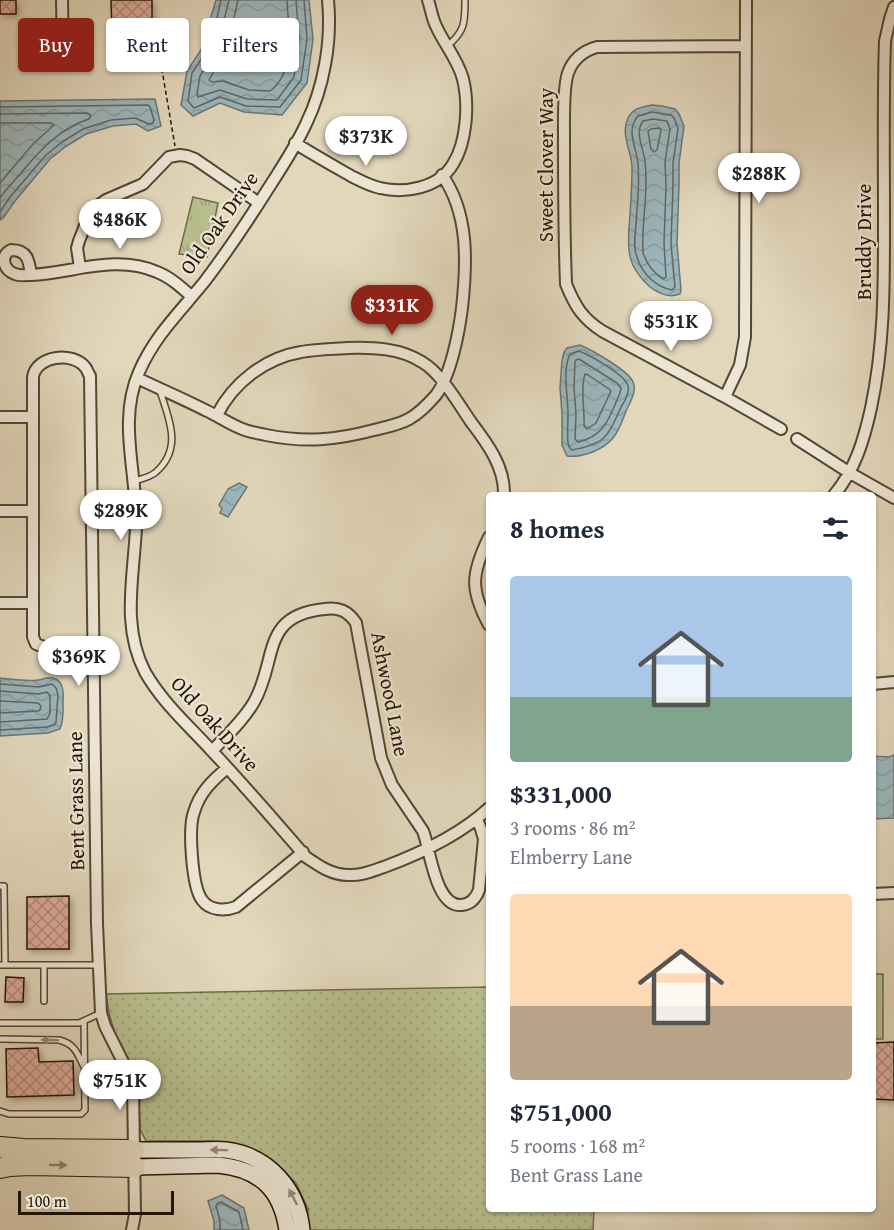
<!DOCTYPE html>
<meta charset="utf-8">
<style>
:root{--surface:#fff;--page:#f2f2f3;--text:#1f2937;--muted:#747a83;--accent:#8f2418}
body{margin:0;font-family:"Gentium Book Plus",serif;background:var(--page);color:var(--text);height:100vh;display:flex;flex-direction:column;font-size:22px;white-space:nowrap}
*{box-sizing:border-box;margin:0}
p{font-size:20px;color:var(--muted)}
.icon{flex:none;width:33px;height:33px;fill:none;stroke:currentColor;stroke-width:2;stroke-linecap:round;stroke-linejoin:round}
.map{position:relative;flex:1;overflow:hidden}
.details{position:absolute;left:486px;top:492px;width:390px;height:720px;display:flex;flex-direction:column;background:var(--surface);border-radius:6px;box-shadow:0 2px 4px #0004}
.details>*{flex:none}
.top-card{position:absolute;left:18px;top:18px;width:378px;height:54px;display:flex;gap:12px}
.scale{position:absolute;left:18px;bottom:15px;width:156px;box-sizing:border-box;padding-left:6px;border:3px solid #261605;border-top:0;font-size:16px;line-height:21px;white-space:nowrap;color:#261605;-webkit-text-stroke:4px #ece5d3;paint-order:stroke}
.price{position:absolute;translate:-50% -51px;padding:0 14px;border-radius:21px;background:#fff;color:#222;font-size:20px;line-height:39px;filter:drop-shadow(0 2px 3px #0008)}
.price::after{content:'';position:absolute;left:50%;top:36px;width:18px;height:14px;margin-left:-9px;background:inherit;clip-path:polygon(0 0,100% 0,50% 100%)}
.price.selected{background:var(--accent);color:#fff}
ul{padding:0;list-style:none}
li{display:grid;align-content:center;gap:12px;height:318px;padding:0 24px}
li span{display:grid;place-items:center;height:186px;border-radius:6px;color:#555}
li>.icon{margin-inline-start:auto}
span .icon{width:108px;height:108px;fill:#fffc;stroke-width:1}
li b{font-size:26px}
h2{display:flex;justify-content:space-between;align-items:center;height:72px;padding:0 24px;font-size:26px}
.pill{padding:0 21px;border-radius:6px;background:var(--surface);box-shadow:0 2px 4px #0004;font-size:21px;line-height:54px}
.pill.selected{background:var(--accent);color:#fff}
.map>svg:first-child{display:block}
.grass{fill:url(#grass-dots);stroke:#6f6a49;stroke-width:1.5}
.park{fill:url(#park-tufts);stroke:#6f6a49;stroke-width:1.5}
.water{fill:url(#water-waves);stroke:#6c7673;stroke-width:1.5}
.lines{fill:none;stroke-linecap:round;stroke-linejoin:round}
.shore{stroke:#606660;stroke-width:1.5}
.building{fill:url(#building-cross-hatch);stroke:#261605;stroke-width:1.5;filter:url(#shadow)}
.lane-casing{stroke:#554632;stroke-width:8}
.street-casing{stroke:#554632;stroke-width:14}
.secondary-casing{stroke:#261605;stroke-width:18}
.highway-casing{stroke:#261605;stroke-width:22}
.path{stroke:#261605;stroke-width:1.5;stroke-dasharray:4.5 3;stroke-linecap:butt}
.lane{stroke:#ece5d3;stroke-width:5}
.street{stroke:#ece5d3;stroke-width:10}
.secondary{stroke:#ece5d3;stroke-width:15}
.highway{stroke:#e2d7bb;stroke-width:20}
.oneway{fill:#938876}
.oneway2{fill:#8d8069}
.labels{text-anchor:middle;stroke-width:4.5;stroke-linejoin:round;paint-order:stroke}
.street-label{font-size:21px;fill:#261605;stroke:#ece5d3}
</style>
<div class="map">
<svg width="894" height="1230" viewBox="0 0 894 1230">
<defs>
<pattern id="grass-dots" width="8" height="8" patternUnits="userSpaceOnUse" patternTransform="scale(1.5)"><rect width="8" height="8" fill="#b8bd8d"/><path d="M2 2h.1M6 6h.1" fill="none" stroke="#9ea278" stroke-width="1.8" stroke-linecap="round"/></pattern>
<pattern id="park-tufts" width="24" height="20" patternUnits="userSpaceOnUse" patternTransform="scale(1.5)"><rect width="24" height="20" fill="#b8bd8d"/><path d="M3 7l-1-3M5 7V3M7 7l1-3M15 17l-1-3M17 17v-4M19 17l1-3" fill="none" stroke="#9ea278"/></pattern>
<pattern id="water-waves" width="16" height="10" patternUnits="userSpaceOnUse" patternTransform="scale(1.5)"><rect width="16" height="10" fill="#9bb6bc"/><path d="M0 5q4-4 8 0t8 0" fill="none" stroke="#859ca0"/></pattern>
<pattern id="building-cross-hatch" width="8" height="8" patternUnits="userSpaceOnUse" patternTransform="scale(1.5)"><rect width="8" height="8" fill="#dcaa98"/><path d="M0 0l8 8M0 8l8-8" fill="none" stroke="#b2897a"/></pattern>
<filter id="shadow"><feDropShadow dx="3" dy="3" stdDeviation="3" flood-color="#0004"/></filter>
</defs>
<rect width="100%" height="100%" fill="#e2d7bb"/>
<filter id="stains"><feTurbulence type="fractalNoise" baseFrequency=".00333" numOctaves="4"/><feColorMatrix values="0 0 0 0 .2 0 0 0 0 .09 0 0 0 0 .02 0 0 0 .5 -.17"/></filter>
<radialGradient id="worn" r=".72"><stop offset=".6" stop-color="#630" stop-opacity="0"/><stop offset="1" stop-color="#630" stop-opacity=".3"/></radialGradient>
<path class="grass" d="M489,987v222h105l-1,21h-285v-21l-12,-26 -20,-19 -24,-13 -40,-10h-66l-6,-12 -2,-47 -23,-48 -6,-21 -3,-19z"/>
<path class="park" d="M193,197l25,6 -11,54 -28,-3z
M873,974h10v65h-10z"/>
<path class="water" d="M216,0h93l4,39 -6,44 -25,32 -38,-3 -24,-9 -27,13 -12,-11 6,-34 14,-21z
M155,99l6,27 -13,5 -12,-7 -23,2 -27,8 -21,13 -15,12 -35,42 -12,17 -3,2v-119z
M652,105l10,1 13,3 4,5 5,12 -5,37v22l-2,58 4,47 -1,4c-10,4 -21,0 -30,-7 -8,-7 -18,-19 -20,-31 -3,-13 -1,-28 0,-41 1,-16 2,-31 2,-47 0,-16 -12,-34 -4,-50 5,-10 14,-11 24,-13z
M580,345c12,5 49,26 53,37 4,9 -2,18 -6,27 -4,9 -7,21 -14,29 -10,12 -31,20 -46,18l-5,-11v-31l-2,-26 2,-28 2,-8 3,-4z
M239,483l8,4 -19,30 -8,-4 2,-4 -3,-4 9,-16z
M0,678c12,1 26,4 38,2 3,0 6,-2 9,-2 15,-2 17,11 16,23 0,9 1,19 -3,28l-12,4 -48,3z
M894,755v63l-21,1v-63l16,1z
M222,1195l22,13 5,22h-35v-9l-6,-20z"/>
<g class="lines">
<path class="shore" d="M221,0l-6,26 -9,26 -14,21 -4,28 6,7 26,-11 26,9 34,1 21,-27 6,-41 -3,-39
M229,0l-7,28 -9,27 -13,21 -3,18 1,3 22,-7 27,9 30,1 17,-23 5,-38 -3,-39
M238,0l-7,31 -9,26 -13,23 3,2 11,-1 26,9 21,1c27,-21 18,-61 17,-91
M0,107l148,-2 2,2 4,13 -1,3 -4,1 -14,-6 -24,2 -28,9 -21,13 -16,13 -36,42 -10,15
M652,112l19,3 3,3 4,10 -5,35v22l-2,59 4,43 -3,3c-16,-3 -30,-16 -35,-33 -4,-10 -2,-22 -1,-32 1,-20 4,-41 2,-61 -1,-17 -13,-33 0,-48z
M0,114l88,-1 3,3 -2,3c-29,9 -49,31 -68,54 -7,8 -15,16 -21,25
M653,119l14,2 3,8 -5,33 1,23 -2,58 2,34 -2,2c-10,-5 -17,-15 -21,-26 -2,-30 6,-61 2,-91 -1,-13 -11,-29 -2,-41z
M0,123h51l3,2 -21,19 -33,39
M659,128l2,2 -4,20 -3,2 -3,-3 -3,-18 3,-2z
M579,351c10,4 47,24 49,35 2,7 -3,15 -7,21 -13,29 -15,37 -49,43 -3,-3 -3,-2 -4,-7 -1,-10 0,-19 0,-29 0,-19 -6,-42 2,-60z
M579,359l38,24 4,5 -1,5c-10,22 -14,43 -42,49l-3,-3 1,-25 -2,-26 1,-26 1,-2z
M585,374l3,1 21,14 2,2 -15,32 -9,6 -3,-3c1,-15 -4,-38 1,-52z
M0,684l39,3 13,-3 4,4 2,7 -2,27 -2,3 -7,2 -47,3
M0,691l39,3 8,-2 3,4v17l-3,6 -47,3
M0,701l38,2 3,3 -1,4 -2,1 -38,2
M220,1230v-10l-4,-14 1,-2 4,-2 18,10 4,18"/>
</g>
<path class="building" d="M0,0h16v14h-16z
M111,0h41v32l-40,1z
M69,896v53h-42v-52z
M6,977l18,1 -1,24h-18z
M894,1042v58l-21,-1v-56z
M38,1048l1,14 34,-1 1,34 -67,2 -1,-48z"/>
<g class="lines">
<g class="lane-casing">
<path id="lane" d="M447,46c18,-14 18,-24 18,-46
M134,481c7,-2 17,-4 22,-9 27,-24 13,-53 4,-81
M0,886h4l1,79
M0,965h99
M44,965v36
M0,1023h79l22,-10
M0,1039l59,1c16,4 18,13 25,27
M0,1111l9,3h72l4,-4 -1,-89"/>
</g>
<g class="street-casing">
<path id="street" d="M62,0l1,55
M328,0c4,41 -4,87 -22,124 -11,24 -26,46 -40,68 -19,30 -39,60 -61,89 -24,30 -50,54 -66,91 -22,50 -1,103 -3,155 -2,49 -15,99 9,145 17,30 43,53 66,78 33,35 64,71 95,107 13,9 26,18 42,18 13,1 24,-4 36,-8 35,-13 77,-33 105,-59
M745,46l-148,1c-14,4 -24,12 -29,26 -5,14 -4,48 -4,64 0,49 0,98 2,147 9,22 16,34 36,47l123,66 56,32
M295,143c19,12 37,22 56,33 8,4 19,10 29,12 25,6 59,0 73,-24 14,-22 16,-60 10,-85 -5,-19 -19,-35 -27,-53 -4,-8 -5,-17 -8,-26
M11,250c17,0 18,11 20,25 -5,0 -11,1 -16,-1 -12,-4 -15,-19 -4,-24z
M80,268l-3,-20 2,-7 11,-28 6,-6 10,-7 37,-16 26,-27 11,-2 7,1 8,3 64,44
M31,275c42,-2 84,-21 126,-3 13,5 24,15 34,24
M137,378c23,11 47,21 70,33 11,5 21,12 33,17 8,4 17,5 26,7 40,8 70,5 108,-5 12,-3 24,-5 35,-11 11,-6 19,-15 27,-24 15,-20 23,-63 26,-87 5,-45 7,-95 -20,-133
M725,397l15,-32 5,-28 1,-337
M217,415c16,-32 48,-57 84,-63 15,-3 31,-3 46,-4 25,-1 53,0 75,14 19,11 36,41 49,60 16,21 34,45 33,73
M0,417h33
M797,439l53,34 44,25
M834,495c21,-25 30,-55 37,-87 14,-66 13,-127 13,-194 0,-58 -1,-116 1,-173l5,-22 4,-12
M0,511h33
M489,537c-18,37 -19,53 0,88
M0,603h33
M92,646l-48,1 -8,-3 -3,-7v-260c3,-21 39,-26 52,-10 2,2 3,6 5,9l7,548 4,89 4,13 24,48 4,12 2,128 -3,16
M873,684l21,-2
M212,751c15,-16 31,-30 42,-49 24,-42 6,-87 71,-93 14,-2 23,2 31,14l25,135 11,27 31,46c7,17 12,77 39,74 9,-1 14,-7 17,-15l5,-51 -3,-10 -4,-10
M227,768c-15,13 -27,24 -33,44 -6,16 -2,75 8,88 8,11 23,11 34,7l67,-55
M873,894l21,-1"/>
</g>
<g class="secondary-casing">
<path id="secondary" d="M134,1150c21,0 43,0 64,0 9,0 19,-1 28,0 42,5 72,39 76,80
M135,1167l83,-2c41,4 63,24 69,65"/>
</g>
<g class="highway-casing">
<path id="highway" d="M0,1147l24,2 110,1
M0,1168l10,-2 19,-1 106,2"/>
</g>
<path class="path" d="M150,49l12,21 13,76"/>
<use href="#lane" class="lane"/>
<use href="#street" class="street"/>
<use href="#secondary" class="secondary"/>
<use href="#highway" class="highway"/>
</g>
<defs><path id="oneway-solid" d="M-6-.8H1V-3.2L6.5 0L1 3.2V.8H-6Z" transform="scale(1.5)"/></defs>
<g class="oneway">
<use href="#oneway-solid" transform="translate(50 1040) rotate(-178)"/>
<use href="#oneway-solid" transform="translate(219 1150) rotate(-179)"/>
<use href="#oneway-solid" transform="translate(293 1197) rotate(-117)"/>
</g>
<use class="oneway2" href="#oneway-solid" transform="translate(58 1165) rotate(1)"/>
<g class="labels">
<g class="street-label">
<text transform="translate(546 165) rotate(-90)" y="7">Sweet Clover Way</text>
<text transform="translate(219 223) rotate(-55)" y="7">Old Oak Drive</text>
<text transform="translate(864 242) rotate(-90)" y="7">Bruddy Drive</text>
<text transform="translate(390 694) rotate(79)" y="7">Ashwood Lane</text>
<text transform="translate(215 724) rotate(48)" y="7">Old Oak Drive</text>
<text transform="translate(76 801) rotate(-91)" y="7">Bent Grass Lane</text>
</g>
</g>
<rect width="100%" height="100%" filter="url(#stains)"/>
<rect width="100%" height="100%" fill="url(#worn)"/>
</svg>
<div class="scale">100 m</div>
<b class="price" style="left:366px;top:167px">$373K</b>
<b class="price" style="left:759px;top:204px">$288K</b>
<b class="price" style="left:120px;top:250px">$486K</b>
<b class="price selected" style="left:392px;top:336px">$331K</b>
<b class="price" style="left:671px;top:352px">$531K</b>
<b class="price" style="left:121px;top:541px">$289K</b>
<b class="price" style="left:79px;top:687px">$369K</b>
<b class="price" style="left:120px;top:1111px">$751K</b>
<div class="top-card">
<a class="pill selected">Buy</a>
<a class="pill">Rent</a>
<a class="pill">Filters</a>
</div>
<section class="details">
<h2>8 homes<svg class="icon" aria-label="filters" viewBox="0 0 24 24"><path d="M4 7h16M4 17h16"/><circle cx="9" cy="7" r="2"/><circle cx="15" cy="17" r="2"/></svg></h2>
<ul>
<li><span style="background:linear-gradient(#a9c7e8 65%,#7fa58c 0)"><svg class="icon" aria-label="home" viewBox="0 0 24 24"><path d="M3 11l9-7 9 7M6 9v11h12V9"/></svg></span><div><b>$331,000</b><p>3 rooms · 86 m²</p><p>Elmberry Lane</p></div></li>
<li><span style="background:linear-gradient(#ffd9b3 60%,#b9a48a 0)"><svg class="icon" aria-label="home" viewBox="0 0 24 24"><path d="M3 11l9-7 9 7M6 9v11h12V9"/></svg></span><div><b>$751,000</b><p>5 rooms · 168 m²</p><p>Bent Grass Lane</p></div></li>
</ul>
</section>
</div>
